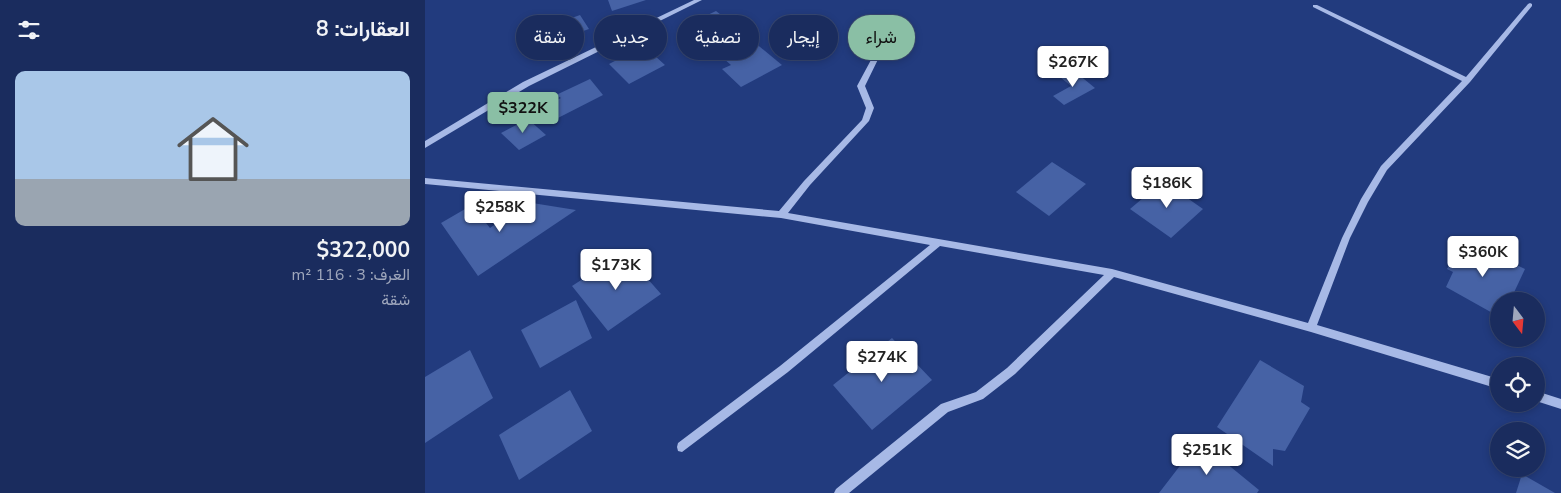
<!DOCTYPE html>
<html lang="ar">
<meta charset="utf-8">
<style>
:root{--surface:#1a2c5e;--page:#273867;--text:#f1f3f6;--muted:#9fa7bc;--line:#384873;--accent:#8abfa5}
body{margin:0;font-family:"Nunito Sans",Vazirmatn,sans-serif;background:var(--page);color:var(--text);direction:rtl;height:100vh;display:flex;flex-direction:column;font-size:19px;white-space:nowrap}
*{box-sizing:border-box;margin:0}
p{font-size:16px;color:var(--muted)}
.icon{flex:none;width:28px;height:28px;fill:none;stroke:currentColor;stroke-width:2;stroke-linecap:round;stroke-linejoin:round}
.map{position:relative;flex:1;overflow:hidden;direction:ltr}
.panel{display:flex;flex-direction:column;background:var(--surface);width:425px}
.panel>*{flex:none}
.hud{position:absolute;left:15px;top:15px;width:475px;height:45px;direction:rtl;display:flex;gap:10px}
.needle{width:32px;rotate:164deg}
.controls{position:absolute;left:1065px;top:292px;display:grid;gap:10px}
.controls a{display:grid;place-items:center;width:55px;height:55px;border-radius:50%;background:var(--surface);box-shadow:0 2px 8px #0003,0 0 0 1px var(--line);font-size:25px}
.price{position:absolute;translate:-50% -42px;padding:0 11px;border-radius:5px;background:#fff;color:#222;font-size:16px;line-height:32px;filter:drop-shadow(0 1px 2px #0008)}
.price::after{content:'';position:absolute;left:50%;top:30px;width:15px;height:11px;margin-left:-8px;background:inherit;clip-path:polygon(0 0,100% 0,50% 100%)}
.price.current{background:var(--accent);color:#111}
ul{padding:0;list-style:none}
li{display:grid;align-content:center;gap:10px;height:265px;padding:0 15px}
li span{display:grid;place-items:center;height:155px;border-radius:10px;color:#555}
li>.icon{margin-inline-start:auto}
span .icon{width:90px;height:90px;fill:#fffc;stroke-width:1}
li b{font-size:21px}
h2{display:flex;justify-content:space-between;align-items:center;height:60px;padding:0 15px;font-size:21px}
.tag{padding:0 18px;border-radius:22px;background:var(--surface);box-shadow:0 2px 8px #0003,0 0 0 1px var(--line);font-size:18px;line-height:45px}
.tag.current{background:var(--accent);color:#111}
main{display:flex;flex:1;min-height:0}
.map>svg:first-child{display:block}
.building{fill:#4662a5}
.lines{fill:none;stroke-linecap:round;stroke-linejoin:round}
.minor{fill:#a7b9e6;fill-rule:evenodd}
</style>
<main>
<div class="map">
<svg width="1136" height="493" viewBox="0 0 1136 493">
<rect width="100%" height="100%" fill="#223b7e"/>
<path class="building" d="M183,0h38l-34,11z
M291,11l18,14 -11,6 6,5 -27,14 -24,-21z
M155,15l9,14 -43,15 -8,-14z
M329,42l28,23 -41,22 -19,-18 9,-4 -8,-7z
M219,46l21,19 -36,19 -20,-20z
M648,70l22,18 -31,17 -11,-9 18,-10 -11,-9z
M165,79l13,16 -49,25 -12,-13 19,-9 -5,-3z
M103,119l18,16 -27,15 -18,-17z
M627,162l34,22 -37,32 -33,-24z
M738,181l40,28 -32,29 -41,-29z
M101,202l50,8 -98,66 -37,-53 31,-18 18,23z
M1038,240l16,8 -3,4 23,11 7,-3 19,9 -15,32 -6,-2 -1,2h-4v8l-3,6 -50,-28 7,-15 -6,-3z
M199,252l37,42 -53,37 -36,-45z
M151,300l16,38 -52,30 -19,-38z
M467,338l40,42 -60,50 -39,-45z
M45,350l23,48 -68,45v-66z
M835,360l44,26 -3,16 9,6 -25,43 -12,-2v17l-56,-39z
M145,390l22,41 -73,49 -20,-45z
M774,441l60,49 -2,3h-98z
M1097,474l33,19h-39z"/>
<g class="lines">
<path class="minor" d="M269,0h8l-173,86 -104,62v-7l98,-59z
M1105,3l2,1v2l-62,76 -83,88 -19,32 -18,36 -33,87 182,54v10l-188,-57 -197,-55 -99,97 -32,25 -35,13 -99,81h-15l2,-4 105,-85 35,-12 31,-24 97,-93 -164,-29 -152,126 -106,80 -4,-1 -1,-4 1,-4 102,-77 150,-121 -149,-27 -356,-34v-6l354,33 25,-30 58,-61 4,-12 -9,-22 22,-41 3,-2 3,2 -20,41 9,22 -5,13 -59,64 -22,28 324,56 196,54 34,-85 19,-39 20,-33 81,-85 -149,-74v-2h4l149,72 62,-73z
M1111,391l25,8v10l-25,-8z"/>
</g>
</svg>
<div class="controls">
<a><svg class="needle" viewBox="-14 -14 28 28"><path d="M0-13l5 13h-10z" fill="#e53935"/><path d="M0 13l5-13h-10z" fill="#9fa7bc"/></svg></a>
<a><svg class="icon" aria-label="locate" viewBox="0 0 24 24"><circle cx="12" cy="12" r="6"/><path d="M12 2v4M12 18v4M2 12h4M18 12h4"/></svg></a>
<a><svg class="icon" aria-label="layers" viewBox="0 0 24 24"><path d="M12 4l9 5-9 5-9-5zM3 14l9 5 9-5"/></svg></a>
</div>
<b class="price" style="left:648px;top:88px">$267K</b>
<b class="price current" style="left:98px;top:134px">$322K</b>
<b class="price" style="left:742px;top:209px">$186K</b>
<b class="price" style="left:75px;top:233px">$258K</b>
<b class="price" style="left:1058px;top:278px">$360K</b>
<b class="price" style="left:191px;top:291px">$173K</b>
<b class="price" style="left:457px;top:383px">$274K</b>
<b class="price" style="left:782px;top:476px">$251K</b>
<div class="hud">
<a class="tag current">شراء</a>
<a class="tag">إيجار</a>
<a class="tag">تصفية</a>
<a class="tag">جديد</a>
<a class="tag">شقة</a>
</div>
</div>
<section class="panel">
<h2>العقارات: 8<svg class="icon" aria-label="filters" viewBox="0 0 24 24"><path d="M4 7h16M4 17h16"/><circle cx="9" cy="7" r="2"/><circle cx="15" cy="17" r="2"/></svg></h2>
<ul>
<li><span style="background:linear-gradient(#a9c7e8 70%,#9aa5b1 0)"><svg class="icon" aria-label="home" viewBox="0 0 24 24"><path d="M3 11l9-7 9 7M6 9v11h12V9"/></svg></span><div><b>$322,000</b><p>الغرف: 3 · 116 m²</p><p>شقة</p></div></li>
</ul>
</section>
</main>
